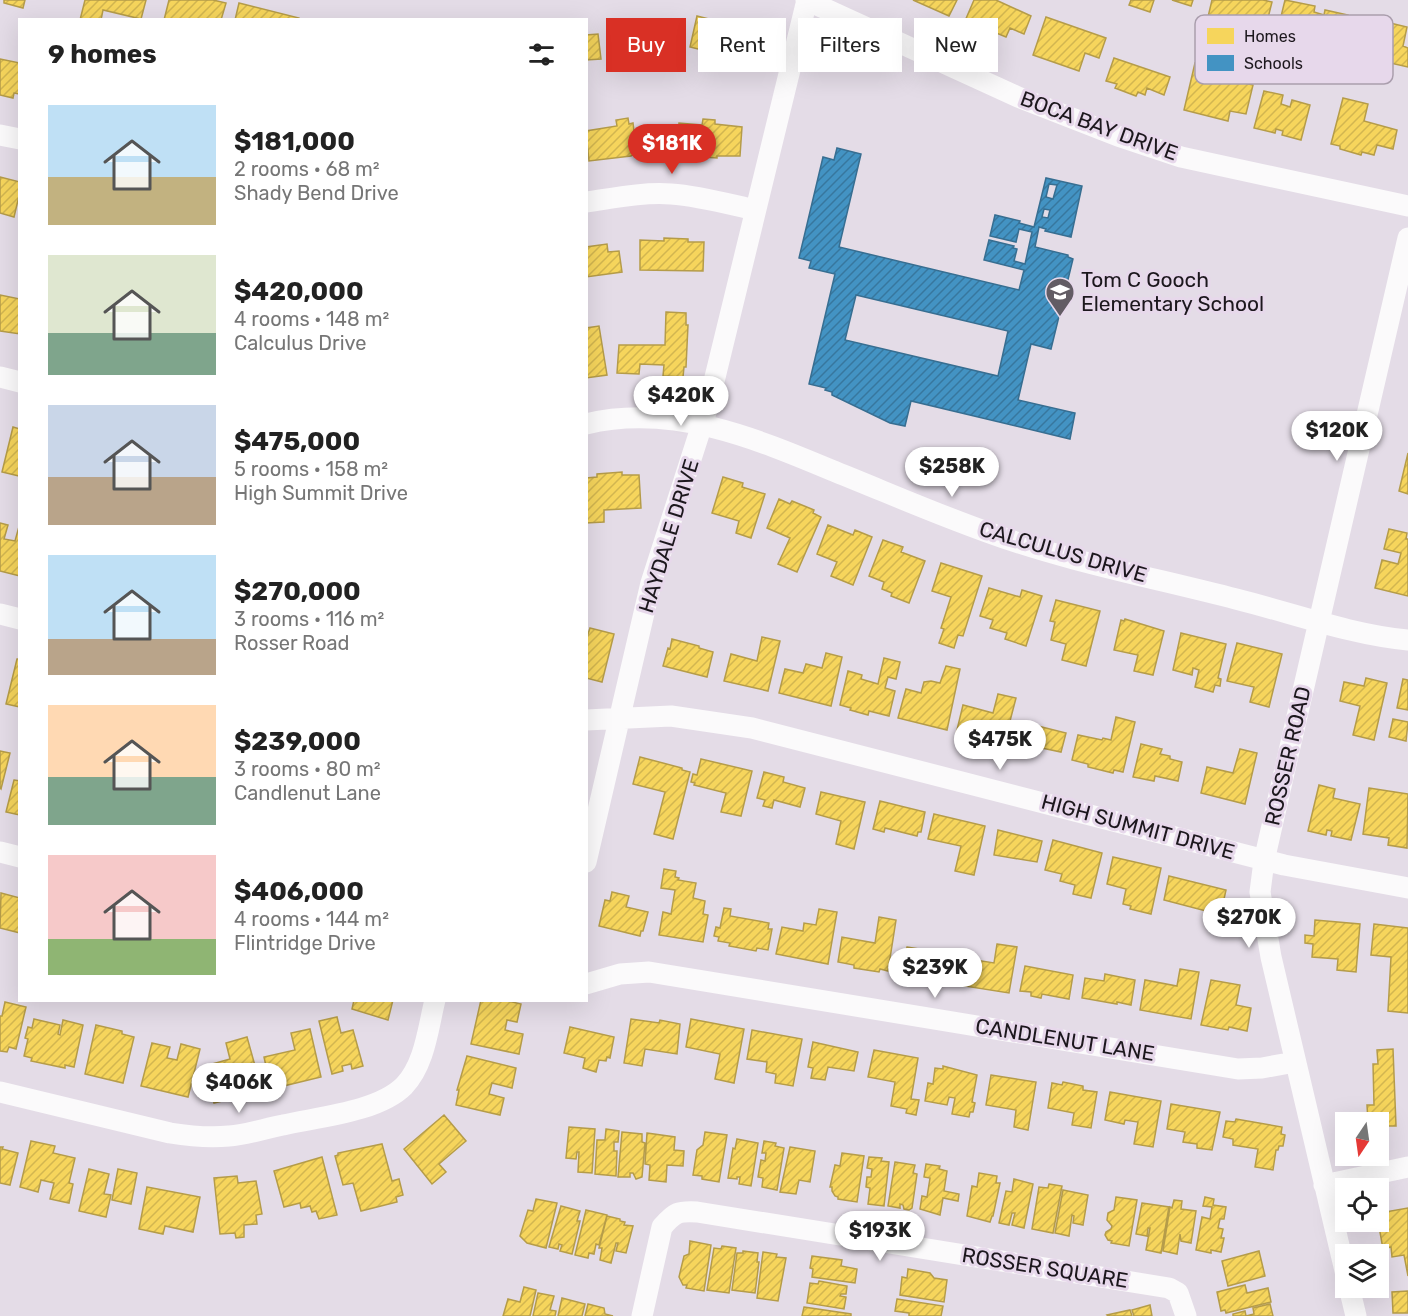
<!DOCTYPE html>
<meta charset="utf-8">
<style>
:root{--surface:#fff;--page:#f2f2f2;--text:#222;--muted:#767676;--accent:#d93025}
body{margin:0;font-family:Rubik,sans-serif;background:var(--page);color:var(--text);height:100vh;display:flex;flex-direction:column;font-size:22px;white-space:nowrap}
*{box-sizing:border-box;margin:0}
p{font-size:20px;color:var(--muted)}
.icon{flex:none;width:33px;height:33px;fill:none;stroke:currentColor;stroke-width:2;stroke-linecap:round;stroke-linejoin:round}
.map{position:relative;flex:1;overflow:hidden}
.drawer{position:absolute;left:18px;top:18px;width:570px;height:984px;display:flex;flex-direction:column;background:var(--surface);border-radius:0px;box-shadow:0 6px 24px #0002}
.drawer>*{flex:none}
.guide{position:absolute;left:606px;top:18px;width:570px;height:54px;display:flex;gap:12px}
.needle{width:39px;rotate:193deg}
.controls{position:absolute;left:1335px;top:1112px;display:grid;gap:12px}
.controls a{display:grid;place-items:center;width:54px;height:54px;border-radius:0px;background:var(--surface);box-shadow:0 6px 24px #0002;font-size:30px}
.price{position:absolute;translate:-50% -51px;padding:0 14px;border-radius:21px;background:#fff;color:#222;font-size:20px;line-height:39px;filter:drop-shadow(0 2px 3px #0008)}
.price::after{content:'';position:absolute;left:50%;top:36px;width:18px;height:14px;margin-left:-9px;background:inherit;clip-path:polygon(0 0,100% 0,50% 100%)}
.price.selected{background:var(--accent);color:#fff}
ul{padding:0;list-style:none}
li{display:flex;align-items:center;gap:18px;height:150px;padding:0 30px}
li span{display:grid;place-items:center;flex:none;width:168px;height:120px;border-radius:0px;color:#555}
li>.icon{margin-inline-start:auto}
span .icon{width:72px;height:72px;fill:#fffc;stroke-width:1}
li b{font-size:26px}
h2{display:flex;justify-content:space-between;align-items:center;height:72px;padding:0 30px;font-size:26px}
.pill{padding:0 21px;border-radius:0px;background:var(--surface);box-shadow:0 6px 24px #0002;font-size:21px;line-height:54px}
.pill.selected{background:var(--accent);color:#fff}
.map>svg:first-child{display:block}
.homes{fill:url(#homes-hatch);stroke:#b59c49;stroke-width:1.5}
.schools{fill:url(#schools-hatch);stroke:#376e91;stroke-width:1.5;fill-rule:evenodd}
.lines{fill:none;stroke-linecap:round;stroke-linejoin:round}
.minor{stroke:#fbfafb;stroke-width:21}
.labels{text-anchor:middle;stroke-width:6;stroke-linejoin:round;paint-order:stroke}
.street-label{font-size:21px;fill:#1c171d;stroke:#e7d8eb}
.poi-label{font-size:21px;fill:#1c171d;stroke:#e7d8eb;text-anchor:start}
.key{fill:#e7d8eb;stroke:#aa9ead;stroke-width:1.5}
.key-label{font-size:16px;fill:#1c171d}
</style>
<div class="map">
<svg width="1408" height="1316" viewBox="0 0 1408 1316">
<defs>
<pattern id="homes-hatch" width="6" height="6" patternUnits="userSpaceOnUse" patternTransform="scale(1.5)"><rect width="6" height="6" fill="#f6d55c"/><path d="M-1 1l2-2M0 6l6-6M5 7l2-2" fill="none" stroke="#d2b650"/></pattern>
<pattern id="schools-hatch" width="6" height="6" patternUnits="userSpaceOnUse" patternTransform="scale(1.5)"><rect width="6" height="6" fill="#4393c3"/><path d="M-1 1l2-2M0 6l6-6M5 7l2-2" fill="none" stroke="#37779e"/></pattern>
</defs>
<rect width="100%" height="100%" fill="#e4dce7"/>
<path class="homes" d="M4,0h21l-2,8 -19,-5z
M85,0h61l-5,19 -38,-9 -2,10h-21z
M169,0h44l13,3 -5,17h-57z
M913,0h44l-8,16z
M974,0h22l35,16 -7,18 -14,-6 -4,9 -12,-5 -1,3 -28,-14z
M1131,0h23l-4,12 -21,-7z
M1172,0h21l-2,6z
M1212,0h51l9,2 -7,28 7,2 -4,17 -17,-4 4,-16 -47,-12z
M1285,0l30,6 -1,6 10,3 1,-5 23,5 -13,50 -16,-4 4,-17 -4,-1 -1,4 -13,-3 1,-4 -29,-7z
M239,3l60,15v2h-64z
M697,16l44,11 -2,10 18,4 -5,19 -30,-5 -2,7 -8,-1 2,-8 -24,-6z
M1361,16l46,11 -4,19 5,2v19l-57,-13z
M1046,17l60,21 -7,20 -14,-5 -6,18 -46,-16z
M659,19l1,11 15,-1 2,21 -63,6 -3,-33z
M598,34l3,25 -15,1v-25z
M1114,58l56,19 -6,18 -17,-7 -2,7 -7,-3 -2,4 -21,-8 2,-4 -11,-3z
M0,59l20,4v31l-6,-1 -1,5 -13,-3z
M1195,63l22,5 -2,8 38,9 -7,29 -16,-3 -2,10 -44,-11z
M1264,91l19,4 -2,9 9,3 2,-7 18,5 -9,35 -19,-5 1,-4 -7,-2 -1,4 -21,-5z
M1343,98l25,6 -4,17 33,9 -4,19 -16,-4 -3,10 -12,-3 -1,3 -21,-6v-3l-9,-2z
M628,118l1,6 4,-1 1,8 13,-2 3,21 -13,2 -6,4 -42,5 -3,-30 31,-5 -1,-6z
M703,119l12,1v4l27,3 -2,29h-23v2l-29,-2v-3l-12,-1 3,-29 23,2z
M0,177l20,5v10l-6,25 -14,-4z
M664,238l24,1v3h16l-1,29 -63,-1v-30l24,1z
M607,244l1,8 11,-1 3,21 -36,5v-30z
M0,295l20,4v35l-20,-3z
M666,312l20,1v12h2l-2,42h-2l-1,10 -20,-1 1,-11 -24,-1 -1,10 -22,-1 2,-28h46z
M599,326l8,49 -21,3v-50z
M13,427l7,2 -1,47 -17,-4z
M1408,453v41l-9,-3z
M622,472v3h17l2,33 -37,2v12l-18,1v-45l11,-1v-3z
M723,477l20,6 -1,4 23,7 -14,44 -15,-5 3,-12 -27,-8z
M779,499l11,5 2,-3 22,9 -1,3 8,4 -24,55 -19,-8 12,-26 -23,-10z
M0,523l8,2 -4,14 11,2 5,-18v53l-20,-5z
M828,525l25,10 2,-5 17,7 -19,48 -22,-9 6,-14 -20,-8z
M1389,529l18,4 -1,6h2v57l-33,-8 7,-28 16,4 3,-11 -17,-4z
M883,540l20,7 -2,5 24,9 -16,42 -18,-7 1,-3 -10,-4 2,-7 -15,-6z
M941,563l41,13 -19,60 -5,-1 -4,13 -15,-5 5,-14 -3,-1 10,-31 -19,-6z
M989,588l31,9 2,-7 20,6 -16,50 -21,-7 2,-6 -17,-5 3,-8 -13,-4z
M1056,600l44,11 -14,55 -24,-6 4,-16 -15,-4 4,-18 -5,-1z
M1125,619l39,12 -11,44 -19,-4 4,-16 -24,-5 7,-30 3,1z
M590,628l24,6 -12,48 -16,-4v-38z
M1181,633l45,11 -8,34 3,1 -1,7 -5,-1 -2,7 -18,-5 4,-17 -6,-2 -1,7 -19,-5z
M762,637l18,4 -12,50 -44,-10 7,-27 26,7z
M672,639l27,7v2l14,4 -6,25 -44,-11 5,-18 2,1z
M1237,643l45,11 -13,53 -19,-5 4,-15 -27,-6z
M826,653l16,4 -11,49 -52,-13 6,-24 18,4 3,-9 16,4z
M884,658l16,4 -4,17 -8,-2 -3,11 10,3 -6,25 -20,-5 -1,4 -18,-5 1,-2 -11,-3 8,-34 14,4 -1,4 17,5z
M17,659h3v48l-14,-3z
M946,666l14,3 -13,61 -49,-12 8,-29 15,4 3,-11 7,-1 9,2z
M1366,678l21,5 -13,57 -21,-5 7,-29 -20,-5 4,-19 20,4z
M1403,679l5,1v30l-11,-2z
M998,694l18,4 -12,46 -8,-2 -1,2 -39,-10 7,-29 30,8z
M1116,717l19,5 -12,50 -9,-2 -1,3 -25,-6v-3l-16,-4 6,-25 24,5 1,-2 8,2z
M1393,719l15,3 -2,19 -17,-4z
M1022,722l44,11 -5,19 -38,-8 -2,5 -5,-1z
M1141,744l21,5 -2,5 10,2v3l12,3 -4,19 -23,-5 -1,5 -21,-4z
M1240,749l17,4 -12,51 -44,-11 6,-26 26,6z
M0,751l10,2 -9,36 -1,-1z
M640,757l42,11v2l8,2 -17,67 -19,-5 11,-42 -32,-8z
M701,759l51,12 -11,45 -20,-4 5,-19 -32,-8 1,-2 -4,-1 2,-8 4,1z
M764,772l20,5 -1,5 22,6 -5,19 -26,-7 -2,8 -9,-2 2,-6 -8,-2z
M14,780l6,1v34l-14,-3z
M1319,785l16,4 -2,9 27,6 -9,36 -20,-4 1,-5 -5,-1 -1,5 -18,-4z
M1369,788l39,6 -1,54 -19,-3 1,-7 -26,-4z
M821,792l44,10 -11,47 -18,-5 5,-23 -25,-7z
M880,801l45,11 -4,20h-3l-1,4 -32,-8 -1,4 -11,-3z
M934,814l51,12 -11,49 -19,-4 6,-25 -33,-7z
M998,830l44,11 -5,21 -43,-7z
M1053,840l49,13 -11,45 -18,-4 2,-9 -15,-4 2,-7 -17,-4z
M1113,857l48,11 -10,46 -21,-5 1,-3 -8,-2 3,-15 -19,-5z
M664,869l12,2 -1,6 4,1 -1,2 18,3 -3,15 12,3 -2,13 5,1 -5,27 -44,-7 4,-23 8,2 4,-24 -14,-2z
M1169,876l57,14 -6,27 -11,-3 1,-2 -46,-12z
M612,892l17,4 -3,11 22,5 -5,19h-2l-1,5 -41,-10 6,-26 5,1z
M1,893l19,5v35l-20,-5z
M724,908l7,1 -1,7 39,7 -1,6h4l-4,21 -11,-2 -1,3 -27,-5 1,-3 -12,-2 1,-4 -5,-1 2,-9 4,1z
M819,909l18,3 -9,52 -52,-10 6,-27 21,4 1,-8 12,2z
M879,917l17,3 -8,51 -8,-2 -1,3 -25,-4v-3l-16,-3 4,-25 33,6z
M1315,920l45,4 -4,48 -19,-2 1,-11 -26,-2 1,-13 -8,-1v-8l9,1z
M1374,924l34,4v85l-20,-2 3,-54 -20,-2z
M997,944l20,3 -8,46 -51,-8 5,-27 31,5z
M907,947l31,5 -1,3 14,2 -4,26 -45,-8z
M1025,966l48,9 -4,24 -27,-5 -1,4 -10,-2v-4l-11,-1z
M1180,969l19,3 -8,47 -51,-9 5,-30 32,6z
M1105,974l30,6 -4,25 -14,-3v2l-35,-6 3,-20 19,3z
M1211,980l29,5 -4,20 15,3 -4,23 -18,-4 -1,3 -27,-5z
M354,1000h39l-5,20 -36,-11z
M481,1000h23l17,4 -4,18 -10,-2 -2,10 18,4 -4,20 -48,-10z
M5,1002l21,5 -10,42 -7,-2 -2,5 -7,-1v-35h2z
M337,1017l4,16 12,-3 10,36 -11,3 -1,-5 -9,2 1,5 -11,3 -13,-53z
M34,1019l26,6 -2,9 2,1 3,-15 20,5 -9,42 -9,-2v3l-34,-7 1,-3 -8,-2 4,-17 -3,-1 3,-11 4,1z
M631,1019l28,4 1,-3 20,4 -3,30 -32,-5 -3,17 -18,-3z
M691,1019l53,10 -10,54 -19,-4 5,-25 -34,-7z
M96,1025l26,6v3l12,3 -11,46 -38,-9z
M570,1027l44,10 -4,21 -3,-1 -1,4 -7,-1 -3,12 -13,-4 2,-10 -21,-5z
M310,1029l11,48 -50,12 -7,-32 31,-7 -4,-17z
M752,1030l50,9 -9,47 -18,-3 1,-9 -10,-2 1,-10 -20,-3z
M247,1037l15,54 -48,12 -9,-37 25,-7 -4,-16z
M813,1042l45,10 -4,19 -26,-4 -3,13 -14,-2 2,-10 -5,-1z
M152,1043l18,4 -3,11 10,2 4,-16 19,5 -12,48 -47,-11z
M1393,1049l3,77h-15v3l-3,1v-8h-10l-1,-17h7l-1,-41h5l-1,-14z
M874,1050l44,8 -7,41 8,1 -3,15 -10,-2 1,-4 -16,-3 4,-24 -27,-5z
M467,1056l49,12 -4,20 -20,-5 -3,11 15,4 -4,17 -44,-10 3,-15h-2z
M943,1066l34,9 -5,27 3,1 -2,9h-3l-1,5 -17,-3 3,-16 -6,-1 -2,8 -22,-4 3,-18 5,1 2,-16 8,1z
M991,1075l45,7 -8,48 -14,-3 2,-17 -30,-5z
M1063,1082l20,4v4l14,2 -6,36 -19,-3 2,-12 -26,-5 4,-25 10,2z
M1110,1092l51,9 -8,46 -19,-3 4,-22 -13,-2 -1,4 -19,-4z
M1171,1104l49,8 -8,38 -15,-2v-4l-14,-2 2,-10 -18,-3z
M444,1115l22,26 -27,23 7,8 -14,12 -28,-35z
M1236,1119l46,8 -1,7 4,1 -2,11h-4l-1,4h-2l-3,20 -18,-3 3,-18 -25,-4v-6l-10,-2 3,-16 9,1z
M569,1127l26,2 -3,44 -14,-1 1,-20h-2l-1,7 -10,-1z
M606,1129l13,2 -1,11h-4v9h3l-1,25 -21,-2 2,-34h8z
M622,1132l20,2v8l3,1 -3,34 -6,2 -3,-6h-3v4h-12z
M705,1132l22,3 -8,47 -17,-3v-3l-9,-1 4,-25 6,-5z
M647,1133l28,4 -1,13 10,1 -1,15 -16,-1 -1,17 -17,-2 1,-15 -5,-1z
M737,1139l21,4 -7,43 -12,-2 1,-7h-3v2l-9,-1 5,-30 2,1z
M31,1141l24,5 -2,7 22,5 -6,25 4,1 -4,19 -19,-4 4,-16 -13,-3 -3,12 -18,-5z
M764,1141l12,2 -1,3 9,2 -7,42 -15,-3 1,-9 -5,-1 3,-17 4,1 1,-8h-4z
M382,1144l10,37 7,-2 4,16 -7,2 1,5 -36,9 -8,-28 -10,2 -8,-29 3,-1v-2z
M0,1147h3l-1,2 16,4 -8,32 -10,-2z
M790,1147l25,4 -5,31 -11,-2 -3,14 -16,-2z
M842,1153l22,3 -7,46 -19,-3v-2l-3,-1 -3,-5v-4h-2l5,-22 5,1z
M322,1157l15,58 -18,4 -3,-8 -4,1 -2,-6 -9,2 -1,-5 -16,4 -10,-36z
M869,1157l13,1 -1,3 8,1 -5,44 -16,-2 2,-16 -4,-1 1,-10h4l1,-8 -5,-1z
M895,1162l20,3 -2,8 4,1 -5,34 -3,2 -5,-1 -1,-4 -3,-1v4l-12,-2z
M926,1164l14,2 -1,3 8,2 -3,20 15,3 -1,7 -15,-3 -3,17 -20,-6 2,-13 5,1 3,-19 -6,-1z
M89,1169l20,5 -5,20 7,1 -5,22 -27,-6z
M118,1169l19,4 -6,31 -19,-4z
M979,1173l18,3 -1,7h4l-7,33h-1l-2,6 -23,-6 5,-30 5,1z
M237,1176l1,7 18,-2 6,33 -6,1 1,9 -13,1v12l-8,1 -1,-5 -15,1 -6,-56z
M1014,1179l19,5 -9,44 -12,-3 3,-12h-3l-3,12 -10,-2 7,-32 6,1z
M1049,1184l13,2 -9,47 -21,-4 7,-42 9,1z
M147,1187l53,10 -7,35 -28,-6 -2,8 -24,-5z
M1063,1190l25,5 -5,30 -10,-2 1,-7 -2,-1 -3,21 -14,-3z
M1116,1197l21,3 -8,46 -18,-3 1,-2 -4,-1 -3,-5 1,-3 5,-3 1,-3 -5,-6 1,-7 6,-3z
M1205,1197l9,2 -1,6 13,2 -2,12h-4l-2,9 5,1 -2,9h3l-3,14 -10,-2v3l-15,-3 6,-33 8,2 2,-12 -9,-1z
M536,1199l21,4 -11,45 -19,-5 -7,-7 8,-26 5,1z
M1174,1200l8,1 -1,8 15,2 -5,32 -10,-2 -1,-7 -3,20 -14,-3 7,-44 2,1z
M1142,1203l27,4 -8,46 -15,-3 4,-22h-2l-1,8 -11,-2z
M561,1206l19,5 -3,10h3l-8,33 -12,-3 2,-6 -3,-1 -1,5 -9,-2z
M1408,1208v68l-4,-21 -12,2 -1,-10 -8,2 -5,-28v-2l8,-2 -1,-5z
M586,1210l21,5 -8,30 -3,-1 -2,10 -5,-1 -1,5 -13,-3z
M607,1216l13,3v2l5,1 -1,3 9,1 -7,27 -10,-2 2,-8h-2l-5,20 -11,-3 2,-12h-3z
M690,1241l21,4 -7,46 -18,-3 1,-3h-4l-4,-8 5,-21 5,-2z
M722,1246l14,2 -7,45 -22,-3 7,-42 7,1z
M743,1251l15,2 -1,9h2l-4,31 -23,-3 5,-37h6z
M1259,1251l6,25 -37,10 -6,-25z
M763,1252l14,2 -1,3 10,1 -8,43 -21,-3z
M812,1256l30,4 -1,6 16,3 -2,14 -43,-6 1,-8 -3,-1z
M908,1269l22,4 4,5 13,2 -3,22 -44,-7 2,-18 5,1z
M819,1281l28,5 -1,8h-5l-1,2 6,1 -2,12 -37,-6 3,-20 8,1z
M1245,1285l2,8 21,-5 3,14 -45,11 -1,-3 -4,1 -4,-19z
M524,1287l12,3 -6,26h-27l5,-17 12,3z
M1408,1291v22h-15l-1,-21z
M538,1293l16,3 -4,14 6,1 -1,5h-22z
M562,1298l23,6 -3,12h-24z
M897,1299l46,7 -2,10h-32v-3l-14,-2z
M588,1304l16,4 1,6 8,2h-28z
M1270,1304l3,12h-40v-2l12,-3 1,5 8,-2 -1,-6z
M1150,1305l2,11h-18l-2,-6z
M804,1307l47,7v2h-49z
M1130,1310l2,6h-24l-1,-1z"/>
<path class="schools" d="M837,148l24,6 -22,93 180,43 5,-20 -40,-10 5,-20 25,6 -1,2 4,1 -3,12 11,3 7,-32 -13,-3 -3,13 -26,-6 5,-21 25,6 -1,2 15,4 12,-49 36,8 -11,51 -26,-6 1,-2 -7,-2 -4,20 33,8v2l5,2 -22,90 -20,-5 -13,56 57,13 -5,26 -159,-38 -6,25 -15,-3 -58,-28v-3l-7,-2 1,-2 -17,-4 26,-110 -26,-6 2,-7 -12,-3 24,-101 11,3zM1049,184l8,1 -4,14 -7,-2zM1044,209l6,1 -2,8 -6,-1zM856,295l152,36 -10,45 -153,-36z"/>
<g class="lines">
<path class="minor" d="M806,0l212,97 100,39 63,21 227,49
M0,135l20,4
M586,202c28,-4 57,-10 85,-8 29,2 57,10 84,16
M0,377l20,5
M586,424c87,-21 171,15 250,48 50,20 100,42 151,60 79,29 168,46 249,67 56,14 116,36 172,41
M0,614l20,5
M586,720l85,-4 81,12 532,137 124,23
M0,852l20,5
M586,862l65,-279 57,-177 99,-406
M586,984l34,-10 29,-2 589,97 24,-1 33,-6
M0,1092l170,41c19,3 39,5 59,3 18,-1 37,-8 54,-11 35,-8 95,-13 121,-39 21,-22 24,-58 31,-86
M1324,1185l84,-18
M1346,1275l-75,-318 -11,-65 4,-31 28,-123 116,-500
M1349,1287l7,29
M642,1316l20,-89c13,-15 16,-16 35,-15l472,76 9,5 8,23"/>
</g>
<defs>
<g id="school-pin" transform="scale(1.5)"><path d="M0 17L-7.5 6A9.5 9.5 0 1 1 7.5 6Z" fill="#625c64" stroke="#e7d8eb"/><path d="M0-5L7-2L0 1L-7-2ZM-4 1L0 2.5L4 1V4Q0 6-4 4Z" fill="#fff"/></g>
</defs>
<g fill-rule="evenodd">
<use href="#school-pin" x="1060" y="292"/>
</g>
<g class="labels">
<g class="street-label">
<text transform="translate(1099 126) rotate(20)" y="7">BOCA BAY DRIVE</text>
<text transform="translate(669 536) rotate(-73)" y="7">HAYDALE DRIVE</text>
<text transform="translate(1063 552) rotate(16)" y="7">CALCULUS DRIVE</text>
<text transform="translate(1288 756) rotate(-77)" y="7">ROSSER ROAD</text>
<text transform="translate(1138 827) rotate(15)" y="7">HIGH SUMMIT DRIVE</text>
<text transform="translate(1065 1040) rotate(9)" y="7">CANDLENUT LANE</text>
<text transform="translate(1045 1268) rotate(9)" y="7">ROSSER SQUARE</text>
</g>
<g class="poi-label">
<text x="1081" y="287">Tom C Gooch<tspan x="1081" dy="24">Elementary School</tspan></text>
</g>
</g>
<rect x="1195" y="15" width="198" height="69" rx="9" class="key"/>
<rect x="1207" y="28" width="27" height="16" fill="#f6d55c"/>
<rect x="1207" y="55" width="27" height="16" fill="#4393c3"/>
<g class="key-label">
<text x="1244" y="42">Homes</text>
<text x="1244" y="69">Schools</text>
</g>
</svg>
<div class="controls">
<a><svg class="needle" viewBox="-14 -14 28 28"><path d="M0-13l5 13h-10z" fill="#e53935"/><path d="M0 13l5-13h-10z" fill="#767676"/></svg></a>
<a><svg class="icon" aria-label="locate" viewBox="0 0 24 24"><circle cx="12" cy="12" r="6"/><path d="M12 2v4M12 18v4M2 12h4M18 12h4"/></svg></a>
<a><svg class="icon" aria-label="layers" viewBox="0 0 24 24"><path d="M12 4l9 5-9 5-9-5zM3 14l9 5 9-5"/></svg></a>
</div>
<b class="price selected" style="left:672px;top:175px">$181K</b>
<b class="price" style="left:681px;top:427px">$420K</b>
<b class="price" style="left:1337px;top:462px">$120K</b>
<b class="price" style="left:952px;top:498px">$258K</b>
<b class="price" style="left:1000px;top:771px">$475K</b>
<b class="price" style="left:1249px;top:949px">$270K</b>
<b class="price" style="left:935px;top:999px">$239K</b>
<b class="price" style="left:239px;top:1114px">$406K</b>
<b class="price" style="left:880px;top:1262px">$193K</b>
<div class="guide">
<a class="pill selected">Buy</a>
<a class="pill">Rent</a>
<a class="pill">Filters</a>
<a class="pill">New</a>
</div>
<section class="drawer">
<h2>9 homes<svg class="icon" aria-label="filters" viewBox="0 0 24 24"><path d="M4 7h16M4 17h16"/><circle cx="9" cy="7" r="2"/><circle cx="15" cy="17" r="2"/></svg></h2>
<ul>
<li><span style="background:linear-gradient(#bfe0f5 60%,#c2b280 0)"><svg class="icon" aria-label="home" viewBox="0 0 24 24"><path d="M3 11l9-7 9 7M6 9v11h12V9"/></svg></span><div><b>$181,000</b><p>2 rooms · 68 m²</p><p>Shady Bend Drive</p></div></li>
<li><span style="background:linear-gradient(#dfe7d0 65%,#7fa58c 0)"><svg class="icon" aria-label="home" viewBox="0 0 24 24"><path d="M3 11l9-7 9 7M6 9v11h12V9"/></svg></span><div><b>$420,000</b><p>4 rooms · 148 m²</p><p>Calculus Drive</p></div></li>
<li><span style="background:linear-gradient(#c9d6e8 60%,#b9a48a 0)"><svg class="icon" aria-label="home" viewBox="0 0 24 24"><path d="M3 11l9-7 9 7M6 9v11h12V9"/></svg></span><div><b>$475,000</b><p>5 rooms · 158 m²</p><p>High Summit Drive</p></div></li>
<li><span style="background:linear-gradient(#bfe0f5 70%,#b9a48a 0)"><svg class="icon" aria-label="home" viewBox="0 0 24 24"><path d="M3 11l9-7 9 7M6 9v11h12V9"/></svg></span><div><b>$270,000</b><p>3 rooms · 116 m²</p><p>Rosser Road</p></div></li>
<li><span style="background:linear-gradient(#ffd9b3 60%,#7fa58c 0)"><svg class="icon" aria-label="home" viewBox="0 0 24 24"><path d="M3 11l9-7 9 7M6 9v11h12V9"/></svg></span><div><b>$239,000</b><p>3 rooms · 80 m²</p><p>Candlenut Lane</p></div></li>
<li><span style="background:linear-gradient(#f6c9c9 70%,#8fb573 0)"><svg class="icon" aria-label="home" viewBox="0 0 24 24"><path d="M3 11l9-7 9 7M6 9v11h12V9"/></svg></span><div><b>$406,000</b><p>4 rooms · 144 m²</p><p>Flintridge Drive</p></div></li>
</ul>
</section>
</div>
